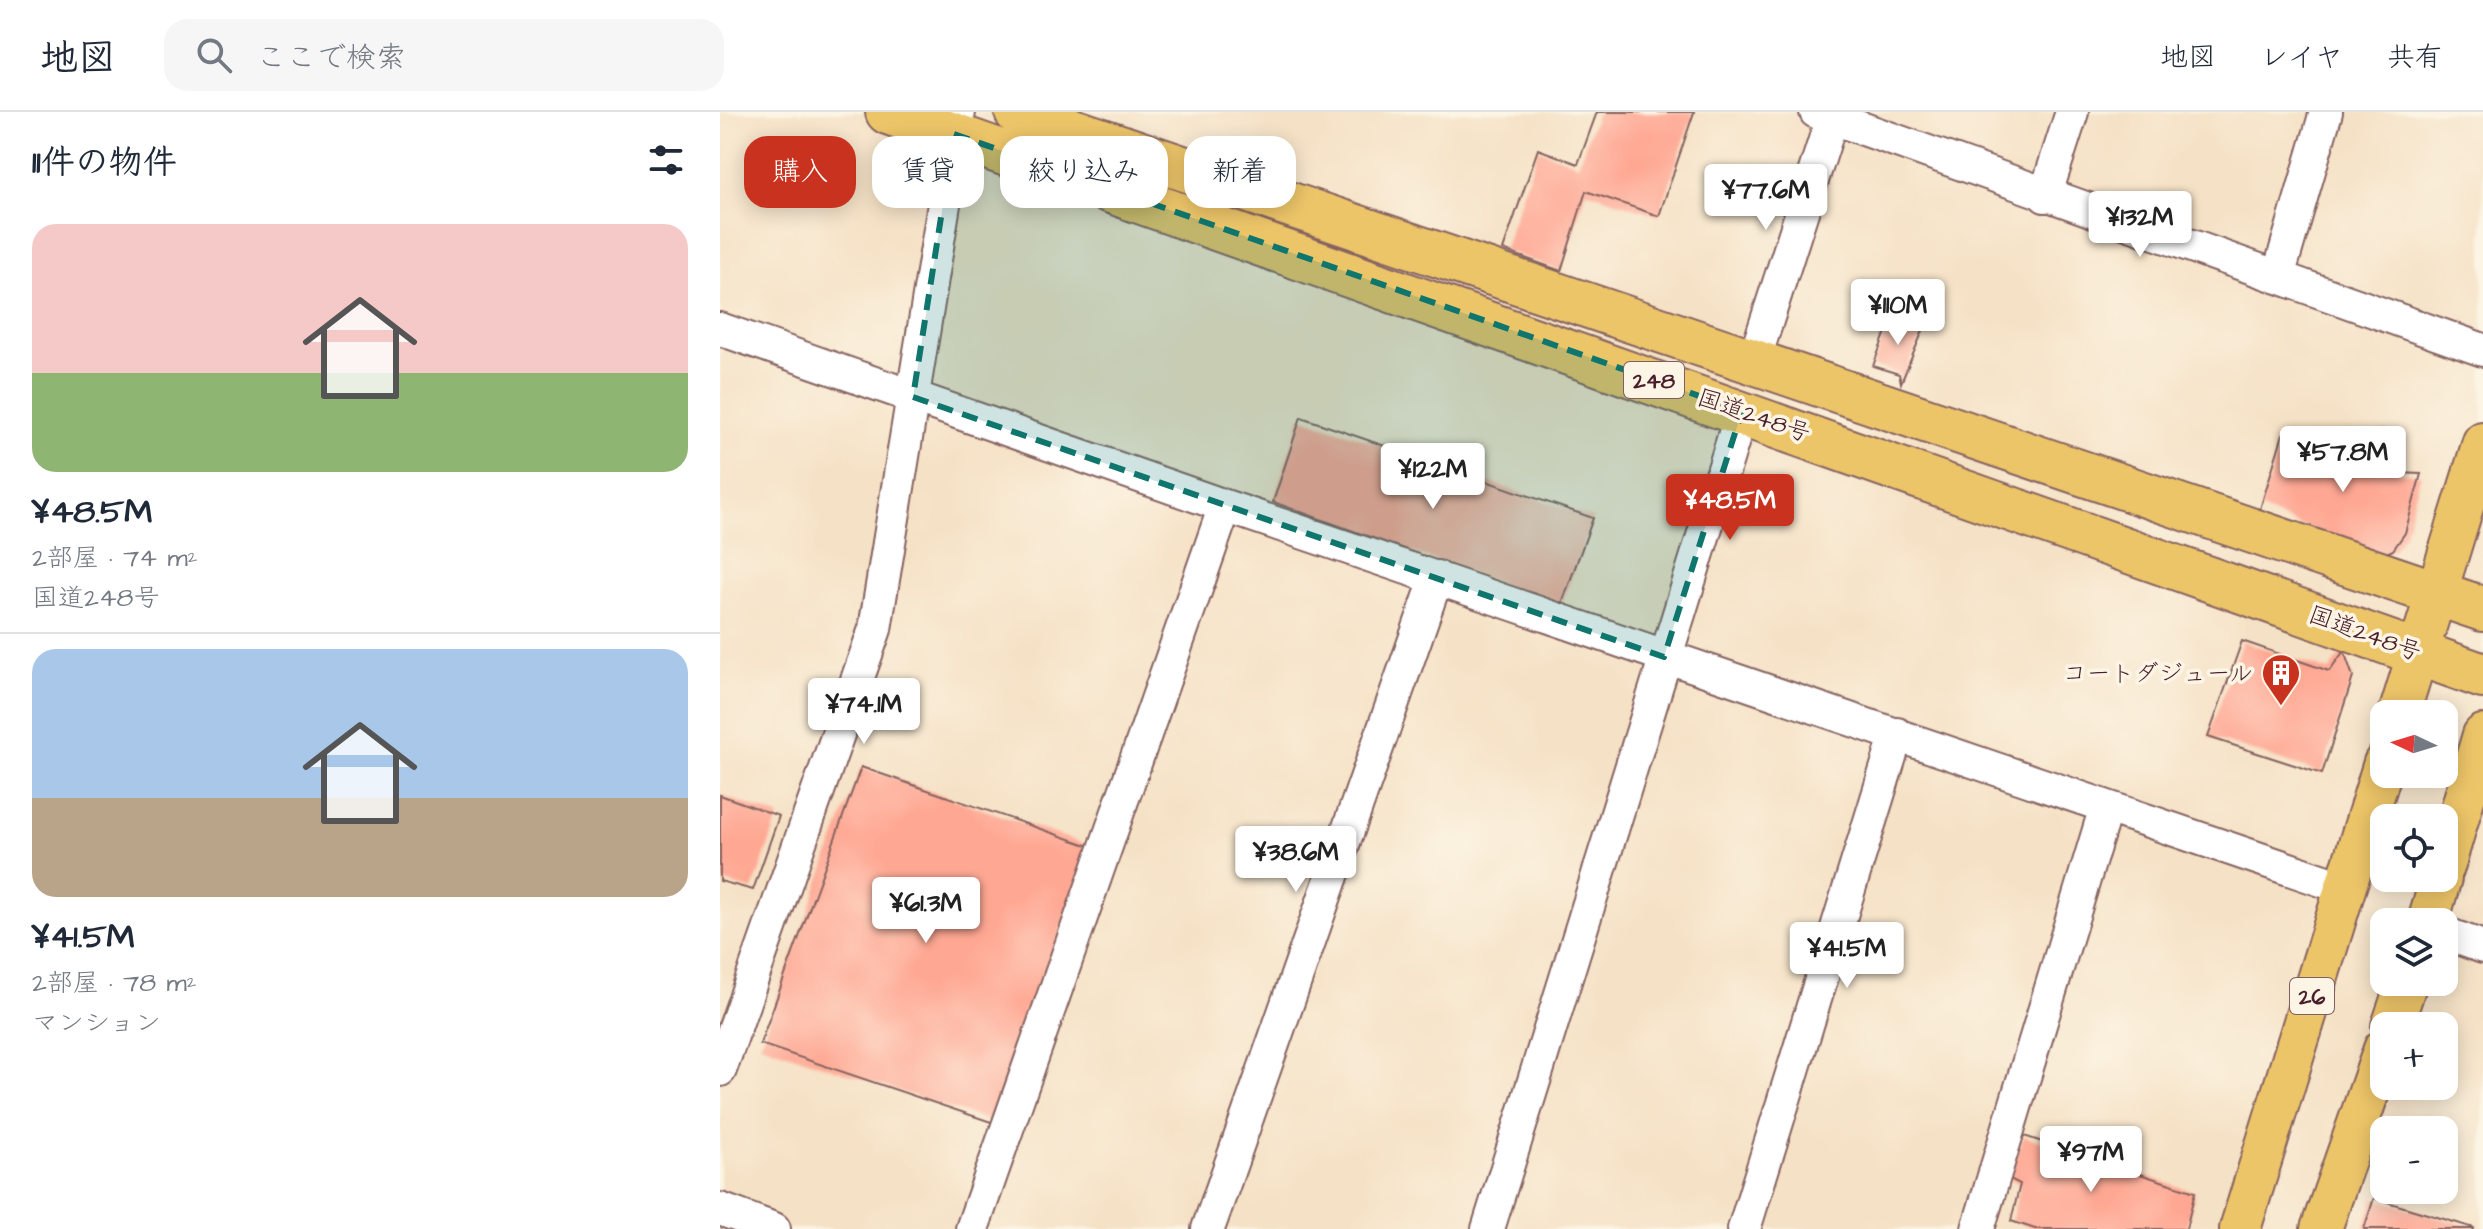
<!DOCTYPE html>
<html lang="ja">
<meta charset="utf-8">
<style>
:root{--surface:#fff;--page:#f6f6f7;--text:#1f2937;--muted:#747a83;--line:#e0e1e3;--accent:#c8321e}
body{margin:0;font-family:"Architects Daughter","Klee One",sans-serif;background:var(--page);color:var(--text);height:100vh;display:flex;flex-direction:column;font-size:30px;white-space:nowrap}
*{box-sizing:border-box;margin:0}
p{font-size:26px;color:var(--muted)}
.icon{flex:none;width:44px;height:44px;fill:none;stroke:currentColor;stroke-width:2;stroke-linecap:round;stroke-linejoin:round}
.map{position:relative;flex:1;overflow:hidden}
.side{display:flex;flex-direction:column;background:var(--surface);width:720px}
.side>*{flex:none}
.top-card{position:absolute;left:24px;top:24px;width:760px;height:72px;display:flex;gap:16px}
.needle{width:52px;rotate:274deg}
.buttons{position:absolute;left:1650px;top:588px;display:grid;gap:16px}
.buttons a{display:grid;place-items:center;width:88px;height:88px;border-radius:16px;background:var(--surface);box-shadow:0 4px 20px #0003;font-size:40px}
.price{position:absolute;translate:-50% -68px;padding:0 18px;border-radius:8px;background:#fff;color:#222;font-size:26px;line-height:52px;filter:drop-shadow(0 2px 4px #0008)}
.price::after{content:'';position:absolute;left:50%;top:48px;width:24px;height:18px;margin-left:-12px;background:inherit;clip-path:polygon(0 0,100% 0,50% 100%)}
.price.selected{background:var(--accent);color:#fff}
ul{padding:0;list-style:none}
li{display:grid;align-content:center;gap:16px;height:424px;padding:0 32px}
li+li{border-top:2px solid var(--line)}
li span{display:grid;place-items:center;height:248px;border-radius:24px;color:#555}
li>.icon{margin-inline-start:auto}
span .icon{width:144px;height:144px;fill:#fffc;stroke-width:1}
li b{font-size:34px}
h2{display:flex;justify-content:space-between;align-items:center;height:96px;padding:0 32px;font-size:34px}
.chip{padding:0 28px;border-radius:24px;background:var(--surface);box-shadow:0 4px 20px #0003;font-size:28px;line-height:72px}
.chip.selected{background:var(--accent);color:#fff}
header{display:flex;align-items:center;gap:48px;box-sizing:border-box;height:112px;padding:0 40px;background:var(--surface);border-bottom:2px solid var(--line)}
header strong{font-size:38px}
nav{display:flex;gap:44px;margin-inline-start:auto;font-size:28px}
.search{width:560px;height:72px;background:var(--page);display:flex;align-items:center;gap:20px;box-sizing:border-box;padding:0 28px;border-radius:24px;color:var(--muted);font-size:30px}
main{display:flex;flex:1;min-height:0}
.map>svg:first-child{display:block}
.building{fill:#fea793}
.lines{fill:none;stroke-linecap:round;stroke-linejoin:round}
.minor-casing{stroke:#866361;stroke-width:36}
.major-casing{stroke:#866361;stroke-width:44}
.highway-casing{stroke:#866361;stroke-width:48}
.minor{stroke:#fff;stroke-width:32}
.major{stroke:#edc569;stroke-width:40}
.highway{stroke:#edc569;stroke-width:44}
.marked{fill:#0f766e;fill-opacity:0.2;stroke:#0f766e;stroke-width:6;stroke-dasharray:16 10;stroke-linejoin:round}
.labels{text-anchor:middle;stroke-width:7;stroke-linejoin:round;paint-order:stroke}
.shield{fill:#fcf5e5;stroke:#7f5f63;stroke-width:2}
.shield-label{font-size:22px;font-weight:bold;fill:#4a1f2b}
.street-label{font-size:24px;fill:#4a1f2b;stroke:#fcf5e5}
.poi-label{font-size:24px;fill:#4a1f2b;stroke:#fcf5e5;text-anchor:end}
</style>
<header>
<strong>地図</strong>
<div class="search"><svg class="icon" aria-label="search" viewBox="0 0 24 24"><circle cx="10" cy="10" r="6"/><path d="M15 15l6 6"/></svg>ここで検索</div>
<nav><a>地図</a><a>レイヤ</a><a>共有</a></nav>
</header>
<main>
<section class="side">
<h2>11件の物件<svg class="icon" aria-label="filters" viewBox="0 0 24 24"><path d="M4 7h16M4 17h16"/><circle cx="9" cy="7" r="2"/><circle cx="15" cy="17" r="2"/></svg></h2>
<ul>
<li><span style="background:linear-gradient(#f6c9c9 60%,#8fb573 0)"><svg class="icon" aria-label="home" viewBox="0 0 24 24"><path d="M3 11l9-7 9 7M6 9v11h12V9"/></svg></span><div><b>¥48.5M</b><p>2部屋 · 74 m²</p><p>国道248号</p></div></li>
<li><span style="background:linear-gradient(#a9c7e8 60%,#b9a48a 0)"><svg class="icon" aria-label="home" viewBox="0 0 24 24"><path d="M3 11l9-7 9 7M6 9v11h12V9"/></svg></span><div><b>¥41.5M</b><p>2部屋 · 78 m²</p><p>マンション</p></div></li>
</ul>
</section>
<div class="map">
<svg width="1763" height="1117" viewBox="0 0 1763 1117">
<rect width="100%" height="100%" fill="#fcf5e5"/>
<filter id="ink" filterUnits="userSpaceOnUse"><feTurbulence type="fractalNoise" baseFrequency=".0125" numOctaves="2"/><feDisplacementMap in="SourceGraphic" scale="16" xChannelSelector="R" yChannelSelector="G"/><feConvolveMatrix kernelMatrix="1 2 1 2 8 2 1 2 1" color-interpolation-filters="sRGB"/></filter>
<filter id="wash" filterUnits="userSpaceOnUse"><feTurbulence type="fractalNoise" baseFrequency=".006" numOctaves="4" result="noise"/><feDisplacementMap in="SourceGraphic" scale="32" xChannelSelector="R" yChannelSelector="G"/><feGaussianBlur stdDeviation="1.8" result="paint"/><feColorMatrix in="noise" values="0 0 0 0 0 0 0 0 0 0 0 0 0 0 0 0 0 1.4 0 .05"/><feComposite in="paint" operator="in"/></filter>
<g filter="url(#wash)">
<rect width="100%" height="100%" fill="#f5e1c5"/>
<g id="blocks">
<path class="building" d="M877,0h97l-35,104 -73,-25 -25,80 -58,-21 35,-101 40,15z
M1172,204l32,12 -23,55 -2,-9 -26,-8z
M581,305l292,101 -32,88 -288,-104z
M1664,318l19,15 -5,28 23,1 -16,59 -12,17 -15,7 -118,-48 23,-75 91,30z
M1522,529l87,30 15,-20 9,26 -31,97 -114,-37z
M141,655l229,79 -96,277 -234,-79z
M0,683l59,21 -26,74 -33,-9z
M1304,1024l171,56 -9,37h-151l-24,-8 9,-37 -12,-6z
M1654,1086l100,30v1h-110z"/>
</g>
</g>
<g filter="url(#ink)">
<use href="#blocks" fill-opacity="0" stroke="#866361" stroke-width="2"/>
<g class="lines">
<g class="minor-casing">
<path id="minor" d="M1096,0l667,238
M1325,84l27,-84
M1558,165l48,-165
M0,217l505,177 1120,382
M1033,252l81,-252
M1724,821l39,14
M0,958l155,-441 84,-517
M0,1097l54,20
M252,1117l253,-723
M488,1117l229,-652
M768,1117l254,-818
M1024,1117l153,-495
M1258,1117l128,-422"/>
</g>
<g class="major-casing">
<path id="major" d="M1679,602l84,-272
M1724,755l39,-132
M1708,810l13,-44
M1672,914l15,-44
M1520,1117l144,-466
M1601,1117l63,-180"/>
</g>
<g class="highway-casing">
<path id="highway" d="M168,0l1595,564
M297,0l1466,497"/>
</g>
<use href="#minor" class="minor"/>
<use href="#major" class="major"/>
<use href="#highway" class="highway"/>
</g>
</g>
<path class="marked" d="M234,22l788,277 -78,246 -751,-260z"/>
<defs>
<g id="building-pin" transform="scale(2)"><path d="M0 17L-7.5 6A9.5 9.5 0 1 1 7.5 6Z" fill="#c8321e" stroke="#fcf5e5"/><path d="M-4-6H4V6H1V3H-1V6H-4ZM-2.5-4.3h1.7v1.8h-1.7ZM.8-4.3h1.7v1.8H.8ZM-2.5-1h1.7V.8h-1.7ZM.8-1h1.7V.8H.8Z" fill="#fff"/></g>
</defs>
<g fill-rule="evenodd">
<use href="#building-pin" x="1561" y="561"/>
</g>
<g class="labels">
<g class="shield">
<rect x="904" y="250" width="60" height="36" rx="6"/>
<rect x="1570" y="866" width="44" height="36" rx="6"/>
</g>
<g class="shield-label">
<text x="934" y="276">248</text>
<text x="1592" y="892">26</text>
</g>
<g class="street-label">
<text transform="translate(1034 303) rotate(19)" y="8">国道248号</text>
<text transform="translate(1645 521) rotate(20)" y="8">国道248号</text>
</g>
<g class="poi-label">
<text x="1533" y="569">コートダジュール</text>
</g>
</g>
</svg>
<div class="buttons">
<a><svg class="needle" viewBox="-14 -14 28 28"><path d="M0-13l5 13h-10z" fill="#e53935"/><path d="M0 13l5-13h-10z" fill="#747a83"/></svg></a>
<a><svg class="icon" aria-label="locate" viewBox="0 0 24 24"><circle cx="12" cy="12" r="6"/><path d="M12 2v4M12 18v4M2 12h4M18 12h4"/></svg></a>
<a><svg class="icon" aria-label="layers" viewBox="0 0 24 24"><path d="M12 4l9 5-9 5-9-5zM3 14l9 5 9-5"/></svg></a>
<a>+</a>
<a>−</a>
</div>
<b class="price" style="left:1046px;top:120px">¥77.6M</b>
<b class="price" style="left:1420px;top:147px">¥132M</b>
<b class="price" style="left:1178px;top:235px">¥110M</b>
<b class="price" style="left:1623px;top:382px">¥57.8M</b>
<b class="price" style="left:713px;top:399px">¥122M</b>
<b class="price selected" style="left:1010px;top:430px">¥48.5M</b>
<b class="price" style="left:144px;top:634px">¥74.1M</b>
<b class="price" style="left:576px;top:782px">¥38.6M</b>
<b class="price" style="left:206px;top:833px">¥61.3M</b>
<b class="price" style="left:1127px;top:878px">¥41.5M</b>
<b class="price" style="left:1371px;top:1082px">¥97M</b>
<div class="top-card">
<a class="chip selected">購入</a>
<a class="chip">賃貸</a>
<a class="chip">絞り込み</a>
<a class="chip">新着</a>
</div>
</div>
</main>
